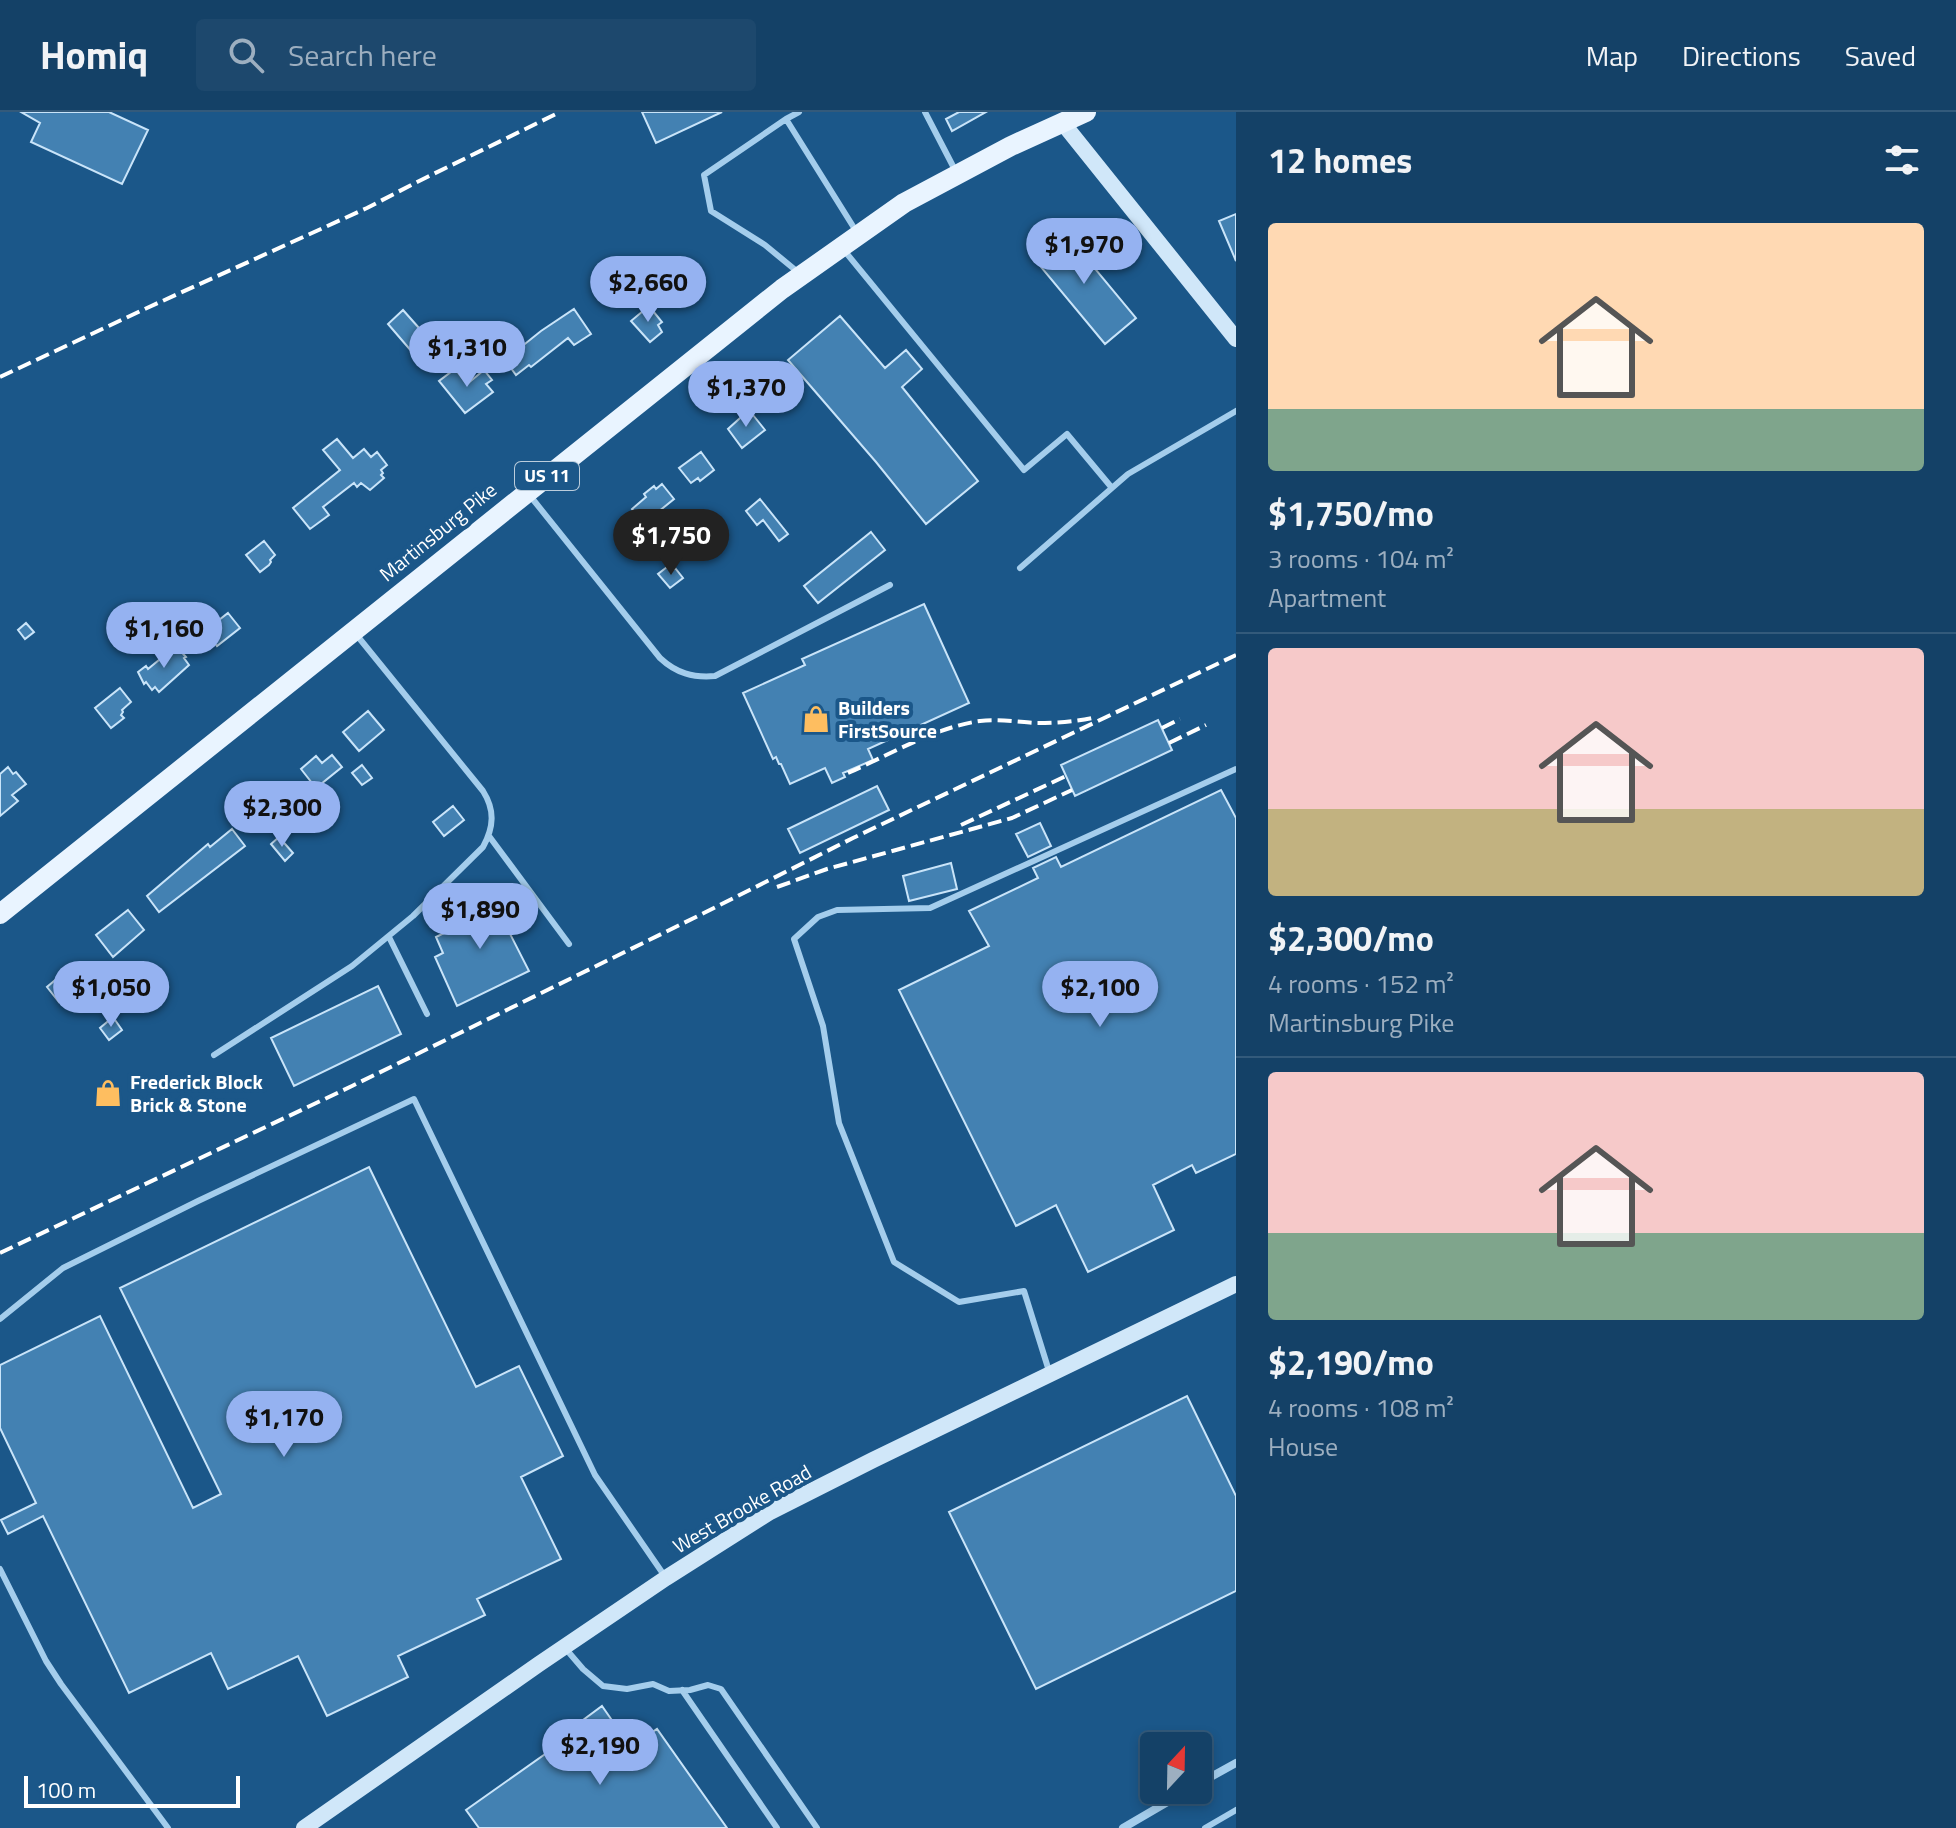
<!DOCTYPE html>
<meta charset="utf-8">
<style>
:root{--surface:#144167;--page:#1d486d;--text:#f1f3f6;--muted:#9dafc0;--line:#335a7b;--accent:#95b2f1}
body{margin:0;font-family:"Titillium Web",sans-serif;background:var(--page);color:var(--text);height:100vh;display:flex;flex-direction:column;font-size:30px;white-space:nowrap}
*{box-sizing:border-box;margin:0}
p{font-size:26px;color:var(--muted)}
.icon{flex:none;width:44px;height:44px;fill:none;stroke:currentColor;stroke-width:2;stroke-linecap:round;stroke-linejoin:round}
.map{position:relative;flex:1;overflow:hidden}
.sheet{display:flex;flex-direction:column;background:var(--surface);width:720px}
.sheet>*{flex:none}
.needle{width:52px;rotate:22deg}
.fabs{position:absolute;left:1140px;top:1620px;display:grid;gap:16px}
.fabs a{display:grid;place-items:center;width:72px;height:72px;border-radius:8px;background:var(--surface);box-shadow:0 4px 12px #0003,0 0 0 2px var(--line);font-size:40px}
.scale{position:absolute;left:24px;bottom:20px;width:216px;box-sizing:border-box;padding-left:8px;border:4px solid #fff;border-top:0;font-size:22px;line-height:28px;white-space:nowrap;color:#fff;-webkit-text-stroke:6px #1b5789;paint-order:stroke}
.price{position:absolute;translate:-50% -68px;padding:0 18px;border-radius:28px;background:var(--accent);color:#111;font-size:26px;line-height:52px;filter:drop-shadow(0 2px 4px #0008)}
.price::after{content:'';position:absolute;left:50%;top:48px;width:24px;height:18px;margin-left:-12px;background:inherit;clip-path:polygon(0 0,100% 0,50% 100%)}
.price.on{background:#222;color:#fff}
ul{padding:0;list-style:none}
li{display:grid;align-content:center;gap:16px;height:424px;padding:0 32px}
li+li{border-top:2px solid var(--line)}
li span{display:grid;place-items:center;height:248px;border-radius:8px;color:#555}
li>.icon{margin-inline-start:auto}
span .icon{width:144px;height:144px;fill:#fffc;stroke-width:1}
li b{font-size:34px}
h2{display:flex;justify-content:space-between;align-items:center;height:96px;padding:0 32px;font-size:34px}
header{display:flex;align-items:center;gap:48px;box-sizing:border-box;height:112px;padding:0 40px;background:var(--surface);border-bottom:2px solid var(--line)}
header strong{font-size:38px}
nav{display:flex;gap:44px;margin-inline-start:auto;font-size:28px}
.search{width:560px;height:72px;background:var(--page);display:flex;align-items:center;gap:20px;box-sizing:border-box;padding:0 28px;border-radius:8px;color:var(--muted);font-size:30px}
main{display:flex;flex:1;min-height:0}
.map>svg:first-child{display:block}
.building{fill:#4381b2;stroke:#c9e4f9;stroke-width:2}
.lines{fill:none;stroke-linecap:round;stroke-linejoin:round}
.lane{stroke:#a4cdec;stroke-width:6}
.street{stroke:#a4cdec;stroke-width:8}
.secondary{stroke:#d0e7f9;stroke-width:16}
.primary{stroke:#e9f4ff;stroke-width:20}
.rail{stroke:#fff;stroke-width:4;stroke-dasharray:14 6;stroke-linecap:butt}
.labels{text-anchor:middle;stroke-width:8;stroke-linejoin:round;paint-order:stroke}
.shield{fill:#1b5789;stroke:#bbcddc;stroke-width:2}
.shield-label{font-size:18px;font-weight:bold;fill:#fff}
.street-label{font-size:20px;fill:#fff;stroke:#1b5789}
.poi-label{font-size:20px;font-weight:bold;fill:#fff;stroke:#1b5789;text-anchor:start}
</style>
<header>
<strong>Homiq</strong>
<div class="search"><svg class="icon" aria-label="search" viewBox="0 0 24 24"><circle cx="10" cy="10" r="6"/><path d="M15 15l6 6"/></svg>Search here</div>
<nav><a>Map</a><a>Directions</a><a>Saved</a></nav>
</header>
<main>
<div class="map">
<svg width="1236" height="1716" viewBox="0 0 1236 1716">
<rect width="100%" height="100%" fill="#1b5789"/>
<path class="building" d="M21,0h88l39,18 -26,54 -91,-42 9,-19z
M642,0h80l-66,31z
M959,0h27l-34,19 -6,-12z
M1236,102v47l-17,-40z
M1062,117l74,89 -31,26 -74,-89z
M674,162l18,12 -1,2 4,3 -7,10 -4,-3 -2,2 -18,-12z
M649,194l13,16 -4,3 4,7 -12,10 -19,-21z
M574,197l17,25 -17,11 -6,-7 -37,29 -2,-2 -13,10 -11,-15 36,-29z
M403,198l32,36 -16,14 -31,-36z
M840,204l45,52 21,-18 16,19 -20,18 76,94 -52,43 -50,-62 -88,-102z
M455,257l12,15 17,-14 8,10 -6,4 7,8 -28,21 -26,-32z
M749,298l16,20 -23,18 -14,-19z
M337,327l16,19 11,-9 7,8 6,-5 10,13 -6,5 2,3 -2,2 3,3 -14,12 -9,-7 -4,4 -3,-4 -31,24 6,8 -19,14 -17,-21 47,-38 -17,-20z
M701,340l13,18 -14,11 -2,-3 -7,5 -12,-15z
M662,372l12,15 -16,13 13,16 -10,8 -4,-5 -11,9 -13,-15 8,-6 -9,-10 14,-12 -2,-3 10,-8 2,3z
M760,387l28,35 -9,7 -16,-21 -6,5 -11,-14z
M871,420l14,18 -67,53 -14,-17z
M264,429l11,14 -5,5 1,2 -2,3 -9,7 -14,-17z
M667,455l4,4 4,-3 8,10 -13,10 -12,-14z
M924,492l45,99 -101,46 5,11 -30,13 2,4 -13,6 -7,-15 -35,16 -9,-20h-2l-3,-7 -3,2 -30,-66 62,-28 -3,-6z
M228,501l12,15 -23,18 -12,-15z
M26,511l8,9 -9,7 -7,-9z
M176,534l10,11 -2,1 5,7 -30,27 -4,-5 -3,3 -6,-8 -2,2 -6,-12 8,-6 2,3z
M120,576l11,14 -9,8 1,2 -2,3 3,3 -13,10 -16,-20z
M368,599l16,19 -25,21 -16,-19z
M1158,608l14,30 -97,46 -14,-31z
M332,643l10,12 -26,21 -15,-19 15,-13 6,7z
M362,653l10,13 -10,7 -10,-12z
M8,655l5,7 3,-2 10,12 -14,11 6,6 -18,15v-42z
M877,674l12,24 -89,43 -12,-24z
M1221,678l15,28v336l-40,19 -4,-8 -39,20 21,45 -86,42 -32,-67 -40,21 -117,-236 90,-44 -20,-35 69,-33 -5,-10 23,-11 5,10z
M276,683l8,10 -19,19 -11,-13 16,-14 1,2z
M453,694l11,14 -20,16 -11,-14z
M1040,711l11,23 -23,11 -12,-23z
M232,717l13,17 -86,66 -12,-16 61,-52 2,3z
M279,725l14,16 -8,8 -14,-17z
M951,751l6,26 -48,12 -6,-25z
M491,773l17,36 -3,3 24,47 -72,35 -22,-49 8,-4 -7,-16 40,-20 -9,-20z
M128,798l16,20 -31,27 -17,-22z
M66,859l13,16 -20,15 -12,-15z
M378,874l23,48 -107,52 -23,-48z
M113,905l9,13 -13,10 -9,-12z
M369,1055l107,220 43,-21 44,90 -42,21 40,82 -84,40 8,16 -87,41 10,21 -81,39 -29,-60 -70,33 -17,-36 -82,40 -86,-177 -35,18 -7,-14 35,-17 -36,-75v-63l100,-49 93,192 28,-14 -101,-206z
M1187,1284l49,100v95l-200,98 -87,-177z
M602,1594l16,23 -5,3 13,18 31,-21 70,99h-248l-13,-18 116,-82 -3,-5z"/>
<g class="lines">
<path class="lane" d="M925,0l30,58
M786,7l70,112
M843,137l181,221 43,-36 45,54
M799,161l-34,-28 -54,-34 -7,-36 82,-56 13,-7
M531,385l129,161c16,15 33,20 55,18l175,-91
M1020,456l108,-94 108,-63
M489,724l80,108
M389,825l38,77
M214,943l138,-89 61,-50 70,-69c11,-20 12,-37 0,-56l-128,-158
M0,1207l63,-51 135,-67 216,-102 181,376 71,103
M1049,1259l-25,-80 -65,11 -65,-40 -55,-139 -16,-97 -29,-87 24,-22 19,-7 93,-2 306,-139
M0,1457l46,92 15,23 107,144
M565,1536l18,21 20,17 24,3 26,-5 16,7 21,-1 18,-5 13,4 96,139
M682,1578l95,138
M1205,1716l31,-18"/>
<path class="street" d="M1198,1672l38,-21
M1123,1716l65,-38"/>
<path class="secondary" d="M1062,10l174,217
M304,1716l235,-164 127,-86 104,-66 103,-52 363,-176"/>
<path class="primary" d="M0,802l782,-625 122,-86 107,-57 75,-34"/>
<path class="rail" d="M0,265l147,-69 220,-100 48,-25 145,-71
M1162,616l18,-9
M1169,631l37,-18
M848,661c41,-18 88,-46 132,-52 19,-2 38,1 56,2 19,0 38,-1 56,-5
M961,713l105,-49
M777,775l50,-18 185,-51 60,-28
M0,1141l352,-167 350,-172 151,-76 383,-183"/>
</g>
<defs>
<g id="shop-bare" transform="scale(2.16)"><path d="M-5-2.5h2.3a2.7 3.5 0 0 1 5.4 0H5L5.5 6h-11ZM-1.5-2.5h3a1.5 2.3 0 0 0-3 0Z" fill="#febe60" stroke="#1b5789" stroke-width="2.5" paint-order="stroke"/></g>
</defs>
<g fill-rule="evenodd">
<use href="#shop-bare" x="816" y="607"/>
<use href="#shop-bare" x="108" y="981"/>
</g>
<g class="labels">
<rect class="shield" x="515" y="350" width="64" height="28" rx="6"/>
<g class="shield-label">
<text x="547" y="370">US 11</text>
</g>
<g class="street-label">
<text transform="translate(438 420) rotate(-39)" y="7">Martinsburg Pike</text>
<text transform="translate(742 1397) rotate(-30)" y="7">West Brooke Road</text>
</g>
<g class="poi-label">
<text x="838" y="603">Builders<tspan x="838" dy="23">FirstSource</tspan></text>
<text x="130" y="977">Frederick Block<tspan x="130" dy="23">Brick &amp; Stone</tspan></text>
</g>
</g>
</svg>
<div class="fabs">
<a><svg class="needle" viewBox="-14 -14 28 28"><path d="M0-13l5 13h-10z" fill="#e53935"/><path d="M0 13l5-13h-10z" fill="#9dafc0"/></svg></a>
</div>
<div class="scale">100 m</div>
<b class="price" style="left:1084px;top:174px">$1,970</b>
<b class="price" style="left:648px;top:212px">$2,660</b>
<b class="price" style="left:467px;top:277px">$1,310</b>
<b class="price" style="left:746px;top:317px">$1,370</b>
<b class="price on" style="left:671px;top:465px">$1,750</b>
<b class="price" style="left:164px;top:558px">$1,160</b>
<b class="price" style="left:282px;top:737px">$2,300</b>
<b class="price" style="left:480px;top:839px">$1,890</b>
<b class="price" style="left:111px;top:917px">$1,050</b>
<b class="price" style="left:1100px;top:917px">$2,100</b>
<b class="price" style="left:284px;top:1347px">$1,170</b>
<b class="price" style="left:600px;top:1675px">$2,190</b>
</div>
<section class="sheet">
<h2>12 homes<svg class="icon" aria-label="filters" viewBox="0 0 24 24"><path d="M4 7h16M4 17h16"/><circle cx="9" cy="7" r="2"/><circle cx="15" cy="17" r="2"/></svg></h2>
<ul>
<li><span style="background:linear-gradient(#ffd9b3 75%,#7fa58c 0)"><svg class="icon" aria-label="home" viewBox="0 0 24 24"><path d="M3 11l9-7 9 7M6 9v11h12V9"/></svg></span><div><b>$1,750/mo</b><p>3 rooms · 104 m²</p><p>Apartment</p></div></li>
<li><span style="background:linear-gradient(#f6c9c9 65%,#c2b280 0)"><svg class="icon" aria-label="home" viewBox="0 0 24 24"><path d="M3 11l9-7 9 7M6 9v11h12V9"/></svg></span><div><b>$2,300/mo</b><p>4 rooms · 152 m²</p><p>Martinsburg Pike</p></div></li>
<li><span style="background:linear-gradient(#f6c9c9 65%,#7fa58c 0)"><svg class="icon" aria-label="home" viewBox="0 0 24 24"><path d="M3 11l9-7 9 7M6 9v11h12V9"/></svg></span><div><b>$2,190/mo</b><p>4 rooms · 108 m²</p><p>House</p></div></li>
</ul>
</section>
</main>
